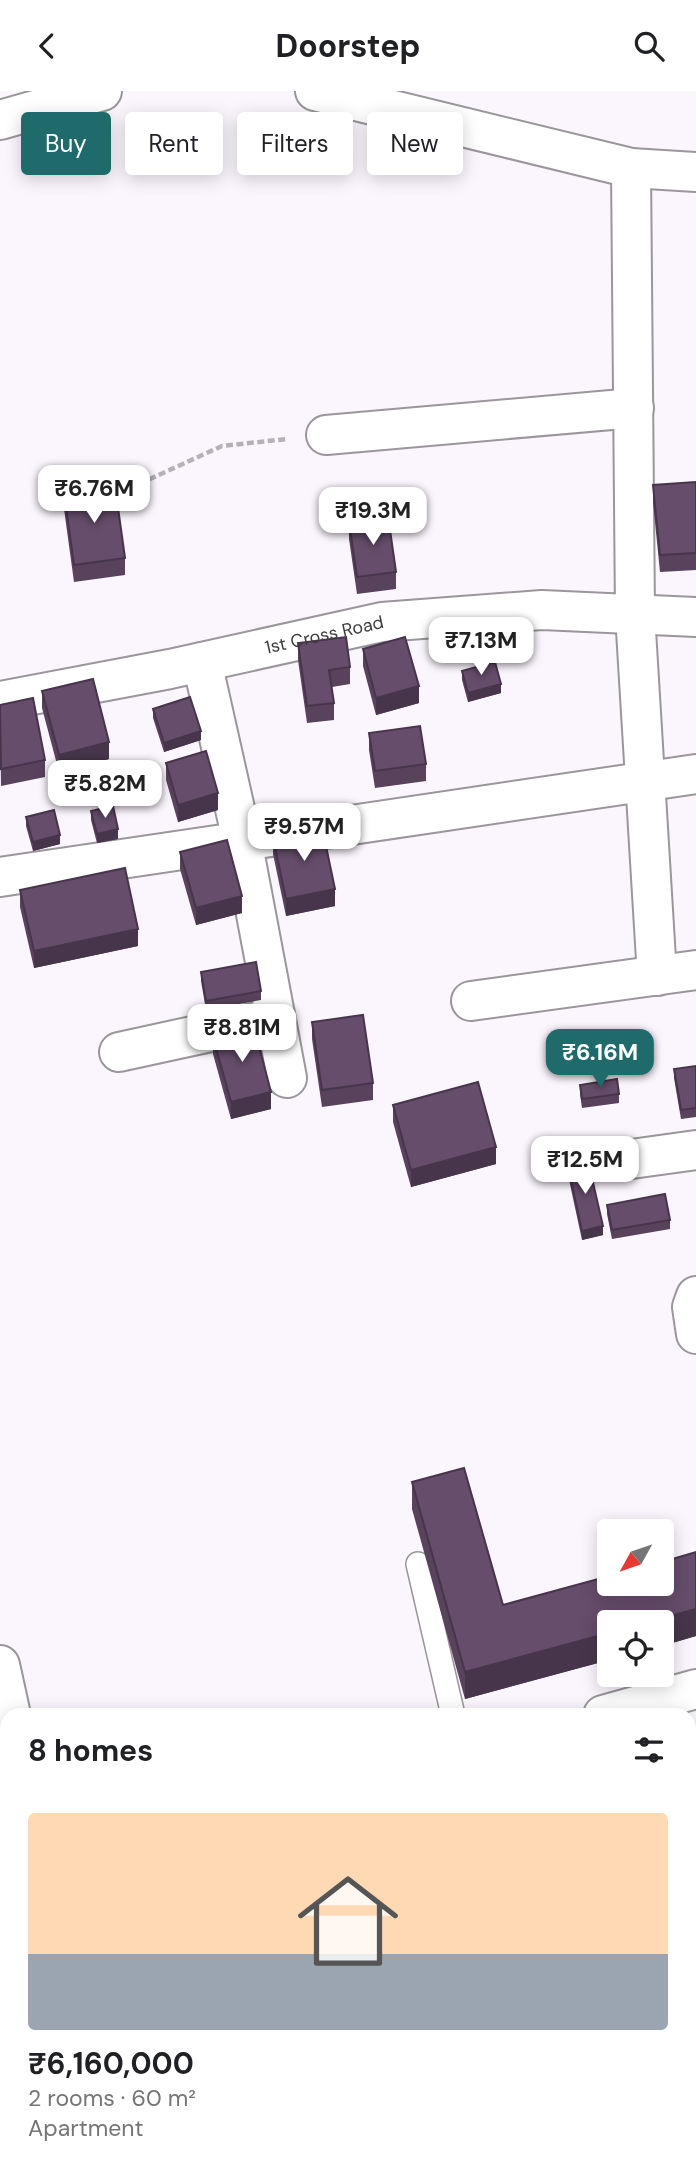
<!DOCTYPE html>
<meta charset="utf-8">
<style>
:root{--surface:#fff;--page:#f6f6f6;--text:#202124;--muted:#757577;--line:#e0e0e0;--accent:#1f6b6b}
body{margin:0;font-family:"DM Sans",sans-serif;background:var(--page);color:var(--text);height:100vh;display:flex;flex-direction:column;font-size:26px;white-space:nowrap}
*{box-sizing:border-box;margin:0}
p{font-size:23px;color:var(--muted)}
.icon{flex:none;width:38px;height:38px;fill:none;stroke:currentColor;stroke-width:2;stroke-linecap:round;stroke-linejoin:round}
.map{position:relative;flex:1;overflow:hidden}
.side{position:absolute;left:0px;top:1617px;width:696px;height:471px;display:flex;flex-direction:column;background:var(--surface);border-radius:21px 21px 0 0;box-shadow:0 4px 18px #0003}
.side>*{flex:none}
.hud{position:absolute;left:21px;top:21px;width:654px;height:63px;display:flex;gap:14px}
.needle{width:46px;rotate:230deg}
.fabs{position:absolute;left:597px;top:1428px;display:grid;gap:14px}
.fabs a{display:grid;place-items:center;width:77px;height:77px;border-radius:7px;background:var(--surface);box-shadow:0 4px 18px #0003;font-size:35px}
.price{position:absolute;translate:-50% -60px;padding:0 16px;border-radius:14px;background:#fff;color:#222;font-size:23px;line-height:46px;filter:drop-shadow(0 2px 4px #0008)}
.price::after{content:'';position:absolute;left:50%;top:42px;width:21px;height:16px;margin-left:-10px;background:inherit;clip-path:polygon(0 0,100% 0,50% 100%)}
.price.on{background:var(--accent);color:#fff}
ul{padding:0;list-style:none}
li{display:grid;align-content:center;gap:14px;height:371px;padding:0 28px}
li+li{border-top:2px solid var(--line)}
li span{display:grid;place-items:center;height:217px;border-radius:7px;color:#555}
li>.icon{margin-inline-start:auto}
span .icon{width:126px;height:126px;fill:#fffc;stroke-width:1}
li b{font-size:30px}
h2{display:flex;justify-content:space-between;align-items:center;height:84px;padding:0 28px;font-size:30px}
.tag{padding:0 24px;border-radius:7px;background:var(--surface);box-shadow:0 4px 18px #0003;font-size:24px;line-height:63px}
.tag.on{background:var(--accent);color:#fff}
header{display:flex;justify-content:space-between;align-items:center;height:91px;padding:0 28px;background:var(--surface);font-size:32px;font-weight:700}
.map>svg:first-child{display:block}
.lines{fill:none;stroke-linecap:round;stroke-linejoin:round}
.lane-casing{stroke:#9b959c;stroke-width:26}
.street-casing{stroke:#9b959c;stroke-width:42}
.path{stroke:#b6b1b8;stroke-width:4.5;stroke-dasharray:7 3.5;stroke-linecap:butt}
.lane{stroke:#fff;stroke-width:23}
.street{stroke:#fff;stroke-width:38}
.wall{fill:#58425c}
.shaded-wall{fill:#47364b}
.building{fill:#664d6b;stroke:#47364b;stroke-width:2}
.labels{text-anchor:middle;stroke-width:7;stroke-linejoin:round;paint-order:stroke}
.street-label{font-size:18px;fill:#3e3c3f;stroke:#fff}
</style>
<header><svg class="icon" aria-label="back" viewBox="0 0 24 24"><path d="M15 5l-7 7 7 7"/></svg>Doorstep<svg class="icon" aria-label="search" viewBox="0 0 24 24"><circle cx="10" cy="10" r="6"/><path d="M15 15l6 6"/></svg></header>
<div class="map">
<svg width="696" height="2087" viewBox="0 0 696 2087">
<rect width="100%" height="100%" fill="#fbf5fd"/>
<g class="lines">
<g class="lane-casing">
<path id="lane" d="M418,1473l35,151
M690,1794l6,-2
M594,2081l2,6"/>
</g>
<g class="street-casing">
<g id="street">
<path d="M315,0l316,77 4,446 22,362"/>
<path d="M0,29l102,-29"/>
<path d="M631,77l65,4"/>
<path d="M326,344l308,-27"/>
<path d="M202,571l40,178 45,238"/>
<path id="s1" d="M0,610l170,-32 212,-47 160,-12 154,7"/>
<path d="M0,786l696,-103"/>
<path d="M471,910l225,-31"/>
<path d="M119,961l156,-34"/>
<path d="M624,1069l72,-10"/>
<path d="M696,1205l-4,11 4,27"/>
<path d="M0,1574l11,50"/>
<path d="M603,1624l93,-26"/>
<path d="M0,1797l7,-3"/>
<path d="M0,1988l7,-2"/>
<path d="M344,2081l2,6"/>
<path d="M373,2087l26,-6"/>
</g>
</g>
<path class="path" d="M119,397l31,-9 72,-33 65,-7"/>
<use href="#lane" class="lane"/>
<use href="#street" class="street"/>
</g>
<path class="wall" d="M696,391v88l-36,2 -7,-70v-17z
M64,401l61,66v17l-51,7 -10,-73z
M349,431l47,50v17l-39,5 -8,-55z
M298,552l52,24v17l-18,3 2,16v17l-27,3 -9,-63z
M363,558l56,54 -43,12 -13,-49z
M462,580l39,22 -33,9 -6,-22z
M42,600l67,68 -50,13 -17,-64z
M0,614l45,55v17l-44,9z
M153,618l48,31 -37,12 -11,-34z
M369,642l57,31v17l-51,7 -6,-38z
M166,672l52,47 -40,12 -12,-42z
M91,720l27,28 -21,4 -6,-23z
M26,726l34,27 -27,7 -7,-25z
M273,746l62,69 -49,10 -13,-62z
M180,761l62,61 -46,12 -16,-56z
M20,799l118,56 -104,22 -14,-61z
M201,881l60,19v9l-55,10 -5,-29z
M312,931l61,61v17l-51,7 -10,-68z
M213,946l58,72 -40,10 -18,-65z
M696,975v51l-15,2 -7,-41v-9z
M580,994l39,9v9l-37,5 -2,-14z
M393,1014l103,59 -85,23 -18,-65z
M568,1075l35,69 -21,5 -14,-65z
M607,1114l63,15v9l-58,10 -5,-25z
M464,1377l39,137 106,-29v8h53v-22l34,-10v84l-34,10v-24h-53v38l-144,39 -53,-190v-27z"/>
<path class="shaded-wall" d="M501,593v9l-33,9v-9z
M419,595v17l-43,12v-17z
M201,640v9l-37,12v-9z
M109,651v17l-50,13v-17z
M218,702v17l-40,12v-17z
M118,738v10l-21,4v-9z
M60,744v9l-27,7v-9z
M335,798v17l-49,10v-17z
M242,805v17l-46,12v-17z
M138,838v17l-104,22v-17z
M271,1001v17l-40,10v-17z
M496,1056v17l-85,23v-17z
M603,1135v9l-21,5v-9z
M696,1518v27l-34,10v-24h-14z
M609,1542v27l-144,39v-27z"/>
<path class="building" d="M696,391v71l-36,2 -7,-70z
M115,395l10,72 -51,7 -10,-73z
M388,425l8,56 -39,5 -8,-55z
M346,546l4,30 -21,3 5,33 -27,3 -9,-63z
M405,546l14,49 -43,12 -13,-49z
M495,571l6,22 -33,9 -6,-22z
M93,588l16,63 -50,13 -17,-64z
M190,606l11,34 -37,12 -11,-34z
M33,607l12,62 -44,9 -1,-64z
M420,635l6,38 -51,7 -6,-38z
M206,660l12,42 -40,12 -12,-42z
M113,715l5,23 -21,5 -6,-23z
M54,719l6,25 -27,7 -7,-25z
M322,736l13,62 -49,10 -13,-62z
M227,749l15,56 -46,12 -16,-56z
M125,777l13,61 -104,22 -14,-61z
M256,871l5,29 -55,10 -5,-29z
M363,924l10,68 -51,7 -10,-68z
M254,936l17,65 -40,10 -18,-65z
M696,975v42l-15,2 -7,-41z
M617,988l2,15 -37,5 -2,-14z
M478,991l18,65 -85,23 -18,-65z
M588,1070l15,65 -21,5 -14,-65z
M665,1103l5,26 -58,10 -5,-25z
M464,1377l39,137 106,-29v8h53v-22l34,-10v57l-48,13h-39v11l-144,39 -53,-190z"/>
<g class="labels">
<g class="street-label">
<text dy="6" stroke="none"><textPath href="#s1" startOffset="331">1st Cross Road</textPath></text>
</g>
</g>
</svg>
<div class="fabs">
<a><svg class="needle" viewBox="-14 -14 28 28"><path d="M0-13l5 13h-10z" fill="#e53935"/><path d="M0 13l5-13h-10z" fill="#757577"/></svg></a>
<a><svg class="icon" aria-label="locate" viewBox="0 0 24 24"><circle cx="12" cy="12" r="6"/><path d="M12 2v4M12 18v4M2 12h4M18 12h4"/></svg></a>
</div>
<b class="price" style="left:94px;top:434px">₹6.76M</b>
<b class="price" style="left:373px;top:456px">₹19.3M</b>
<b class="price" style="left:481px;top:586px">₹7.13M</b>
<b class="price" style="left:105px;top:729px">₹5.82M</b>
<b class="price" style="left:304px;top:772px">₹9.57M</b>
<b class="price" style="left:242px;top:973px">₹8.81M</b>
<b class="price on" style="left:600px;top:998px">₹6.16M</b>
<b class="price" style="left:585px;top:1105px">₹12.5M</b>
<div class="hud">
<a class="tag on">Buy</a>
<a class="tag">Rent</a>
<a class="tag">Filters</a>
<a class="tag">New</a>
</div>
<section class="side">
<h2>8 homes<svg class="icon" aria-label="filters" viewBox="0 0 24 24"><path d="M4 7h16M4 17h16"/><circle cx="9" cy="7" r="2"/><circle cx="15" cy="17" r="2"/></svg></h2>
<ul>
<li><span style="background:linear-gradient(#ffd9b3 65%,#9aa5b1 0)"><svg class="icon" aria-label="home" viewBox="0 0 24 24"><path d="M3 11l9-7 9 7M6 9v11h12V9"/></svg></span><div><b>₹6,160,000</b><p>2 rooms · 60 m²</p><p>Apartment</p></div></li>
</ul>
</section>
</div>
